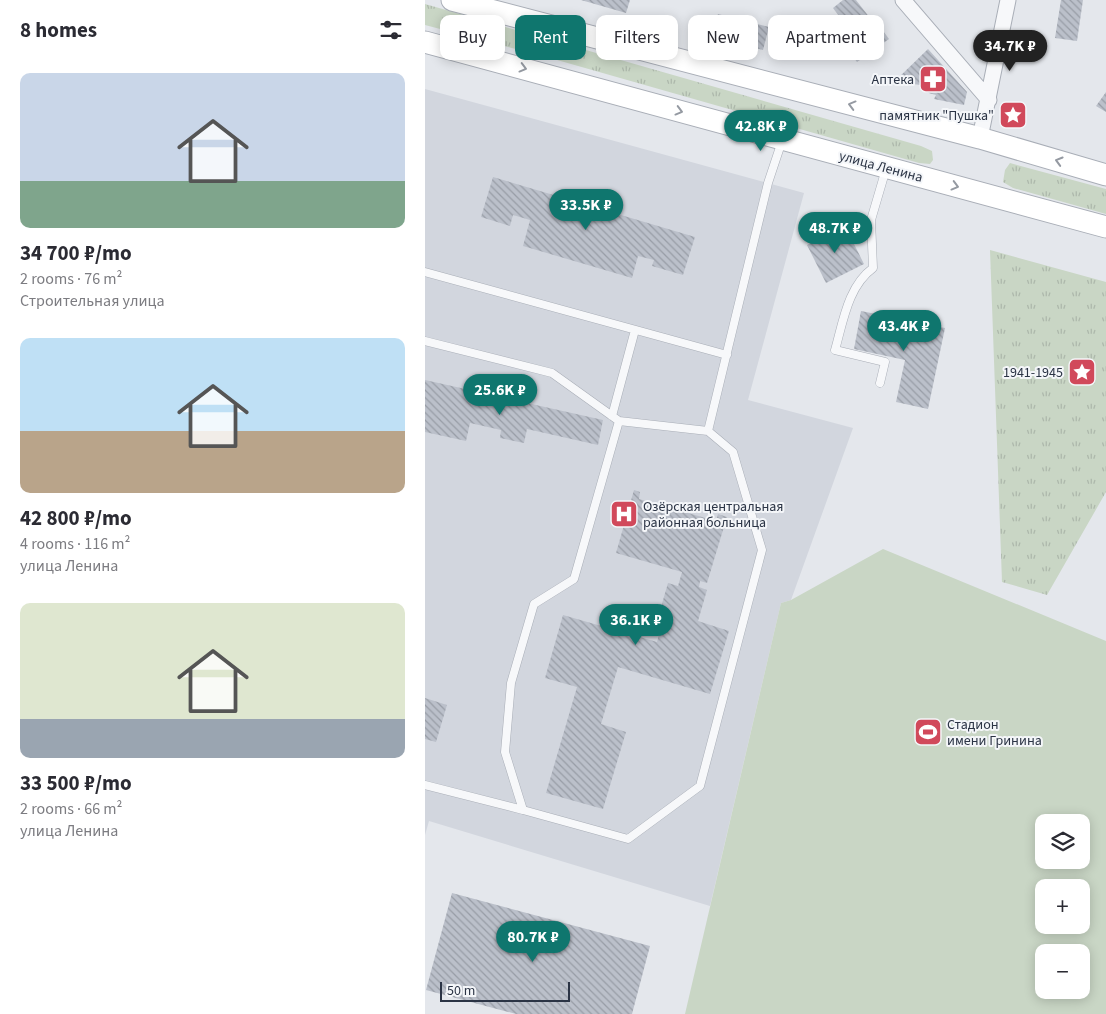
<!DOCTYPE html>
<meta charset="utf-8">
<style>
:root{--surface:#fff;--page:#f7f7f7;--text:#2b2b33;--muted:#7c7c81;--accent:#0f766e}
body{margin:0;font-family:"Source Sans 3",sans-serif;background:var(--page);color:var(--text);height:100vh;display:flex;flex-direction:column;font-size:19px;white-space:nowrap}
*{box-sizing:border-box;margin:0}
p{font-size:16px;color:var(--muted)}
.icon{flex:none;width:28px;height:28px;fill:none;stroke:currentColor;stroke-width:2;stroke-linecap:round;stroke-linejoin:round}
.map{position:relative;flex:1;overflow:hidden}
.side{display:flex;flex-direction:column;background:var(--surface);width:425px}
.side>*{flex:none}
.banner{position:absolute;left:15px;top:15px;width:475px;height:45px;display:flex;gap:10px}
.tools{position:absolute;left:610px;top:814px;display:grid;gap:10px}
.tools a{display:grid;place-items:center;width:55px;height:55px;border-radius:10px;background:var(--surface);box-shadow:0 2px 12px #0003;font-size:25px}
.scale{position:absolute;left:15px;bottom:12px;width:130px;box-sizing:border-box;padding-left:5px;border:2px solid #2b3445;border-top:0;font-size:14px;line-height:18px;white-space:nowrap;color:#2b3445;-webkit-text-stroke:4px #f4f6f9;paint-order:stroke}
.price{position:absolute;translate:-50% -42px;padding:0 11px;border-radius:18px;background:var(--accent);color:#fff;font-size:16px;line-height:32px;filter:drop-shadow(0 1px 2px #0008)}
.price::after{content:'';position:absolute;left:50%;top:30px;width:15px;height:11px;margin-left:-8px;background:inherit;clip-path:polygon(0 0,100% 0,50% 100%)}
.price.on{background:#222;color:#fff}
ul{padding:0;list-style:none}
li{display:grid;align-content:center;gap:10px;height:265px;padding:0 20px}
li span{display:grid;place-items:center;height:155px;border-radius:10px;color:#555}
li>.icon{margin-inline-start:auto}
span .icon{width:90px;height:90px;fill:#fffc;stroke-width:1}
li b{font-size:21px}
h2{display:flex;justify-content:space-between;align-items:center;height:60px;padding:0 20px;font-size:21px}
.chip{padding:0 18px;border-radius:10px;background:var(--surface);box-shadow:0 2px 12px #0003;font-size:18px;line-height:45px}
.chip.on{background:var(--accent);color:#fff}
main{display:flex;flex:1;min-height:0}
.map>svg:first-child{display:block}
.built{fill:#d2d6de}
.grass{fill:url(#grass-tufts)}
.pitch{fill:#c9d6c5;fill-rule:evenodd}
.building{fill:url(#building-back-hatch)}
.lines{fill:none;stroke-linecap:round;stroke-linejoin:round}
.lane-casing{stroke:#a9aeb7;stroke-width:9}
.street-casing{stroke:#a9aeb7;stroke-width:17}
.secondary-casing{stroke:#a9aeb7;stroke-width:23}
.lane{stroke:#f7f8fa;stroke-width:8}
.street{stroke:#f7f8fa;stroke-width:15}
.secondary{stroke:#fff;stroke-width:21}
.oneway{stroke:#959aa2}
.labels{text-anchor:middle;stroke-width:4;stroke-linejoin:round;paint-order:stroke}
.poi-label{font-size:14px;fill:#2b3445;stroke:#f4f6f9;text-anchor:end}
.street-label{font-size:14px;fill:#2b3445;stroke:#f4f6f9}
</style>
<main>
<section class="side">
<h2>8 homes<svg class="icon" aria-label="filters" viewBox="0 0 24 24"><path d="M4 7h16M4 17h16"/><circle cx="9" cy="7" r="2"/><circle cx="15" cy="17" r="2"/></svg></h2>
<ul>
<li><span style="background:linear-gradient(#c9d6e8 70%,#7fa58c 0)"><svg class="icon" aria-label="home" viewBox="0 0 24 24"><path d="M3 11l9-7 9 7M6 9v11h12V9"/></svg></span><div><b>34 700 ₽/mo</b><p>2 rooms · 76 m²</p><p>Строительная улица</p></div></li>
<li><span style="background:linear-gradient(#bfe0f5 60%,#b9a48a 0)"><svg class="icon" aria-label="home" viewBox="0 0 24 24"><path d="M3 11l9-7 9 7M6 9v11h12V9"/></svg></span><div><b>42 800 ₽/mo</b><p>4 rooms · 116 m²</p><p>улица Ленина</p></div></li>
<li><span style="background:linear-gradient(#dfe7d0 75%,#9aa5b1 0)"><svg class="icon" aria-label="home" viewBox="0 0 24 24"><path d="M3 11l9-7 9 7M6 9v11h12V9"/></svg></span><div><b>33 500 ₽/mo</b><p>2 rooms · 66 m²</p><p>улица Ленина</p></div></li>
</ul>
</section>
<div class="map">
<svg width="681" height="1014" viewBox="0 0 681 1014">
<defs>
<pattern id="grass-tufts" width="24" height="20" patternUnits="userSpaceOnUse" patternTransform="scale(1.25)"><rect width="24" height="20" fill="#c9d6c5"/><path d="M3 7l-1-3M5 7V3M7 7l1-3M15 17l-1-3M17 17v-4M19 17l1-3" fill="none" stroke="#adb8ab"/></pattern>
<pattern id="building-back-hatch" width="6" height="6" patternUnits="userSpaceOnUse" patternTransform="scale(1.25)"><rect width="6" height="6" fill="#bbc0ca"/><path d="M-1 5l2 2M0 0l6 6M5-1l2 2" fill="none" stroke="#989da6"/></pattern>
</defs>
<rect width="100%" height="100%" fill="#e4e7ec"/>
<path class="built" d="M0,89l379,104 -56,207 105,28 -62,172 -10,3 -71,303 -281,-85 -4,14z"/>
<path class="grass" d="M0,4l496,142 11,5 1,9 -3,4 -11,-1 -369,-105 -125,-33z
M585,163l96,26v25l-93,-26 -10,-6 2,-12z
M565,250l116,32v210l-59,103 -45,-13z"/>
<path class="pitch" d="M458,549l223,92v373h-421l96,-411 10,-3zM656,822v38h-37v-38zM619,888h37v37h-37zM656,952v38h-37v-38z"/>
<path class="building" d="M156,0h49l-4,13z
M418,0h13l14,18 -19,14 -18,-24z
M636,0h22l-6,41 -22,-3z
M293,14l51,13 -6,23 -51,-13z
M449,19l15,20 -32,23 -15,-20z
M503,49l39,43 -3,13 -30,-6 2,-4 -11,-3 -5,-7 -25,-4z
M681,92v20l-10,-6z
M68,177l202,60 -12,38 -31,-9 2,-6 -16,-4 -6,22 -109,-32 7,-26 -17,-5 -3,11 -29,-9z
M420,226l19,38 -38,19 -19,-38z
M436,311l84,17 -17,81 -32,-7 9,-42 -51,-11z
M0,380l178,40 -5,25 -71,-16 -3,14 -24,-5 1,-8 -31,-7 -4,18 -41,-9z
M209,490l6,2 -1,7 77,22 2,-7 9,3 -20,66 -7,-2 -1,6 8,3 -9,31 31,10 -19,63 -92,-27 -17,57 25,8 -23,77 -57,-16 31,-106 -32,-9 18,-63 94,27 9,-34 -5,-1 7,-24 10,3 4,-14 -66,-19z
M0,698l22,7 -11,37 -11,-3z
M27,893l198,53 -18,68h-116l-90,-24z"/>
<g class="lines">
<g class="lane-casing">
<path id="lane" d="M0,272l302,83
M0,341l127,32 67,48
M455,383l5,-21 -50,-12c8,-28 13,-64 38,-82l-2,-48 15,-51
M187,416l23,-86
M283,431l-89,-10 -45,158 -40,25 -23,79 -6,69 18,58 105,29 72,-53 62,-236 -29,-98 -25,-21 60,-248 14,-42
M0,785l98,25"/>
</g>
<g class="street-casing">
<path id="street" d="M478,0l86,100
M555,138l28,-138"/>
</g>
<g class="secondary-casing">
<path id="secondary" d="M27,0l528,138 126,37
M0,42l681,185"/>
</g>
<use href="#lane" class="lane"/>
<use href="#street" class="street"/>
<use href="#secondary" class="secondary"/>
</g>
<defs><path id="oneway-chevron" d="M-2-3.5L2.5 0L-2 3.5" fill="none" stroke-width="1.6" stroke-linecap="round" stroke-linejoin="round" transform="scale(1.25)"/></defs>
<g class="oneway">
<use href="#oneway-chevron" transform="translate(98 68) rotate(15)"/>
<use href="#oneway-chevron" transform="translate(427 105) rotate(-165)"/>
<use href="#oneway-chevron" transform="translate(254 111) rotate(15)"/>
<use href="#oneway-chevron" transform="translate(634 161) rotate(-164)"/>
<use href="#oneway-chevron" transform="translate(530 186) rotate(15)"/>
</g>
<defs>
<g id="pharmacy-square" transform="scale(1.4375)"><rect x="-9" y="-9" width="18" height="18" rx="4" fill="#d1495b" stroke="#f4f6f9"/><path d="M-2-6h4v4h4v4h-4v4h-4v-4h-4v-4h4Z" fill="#fff"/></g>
<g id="sight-square" transform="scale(1.4375)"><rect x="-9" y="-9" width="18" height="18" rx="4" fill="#d1495b" stroke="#f4f6f9"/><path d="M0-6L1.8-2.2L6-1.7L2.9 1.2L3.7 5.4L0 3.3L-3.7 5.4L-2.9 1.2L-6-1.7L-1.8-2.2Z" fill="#fff"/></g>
<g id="hospital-square" transform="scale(1.4375)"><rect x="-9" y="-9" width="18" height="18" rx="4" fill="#d1495b" stroke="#f4f6f9"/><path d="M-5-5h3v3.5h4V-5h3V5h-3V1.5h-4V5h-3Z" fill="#fff"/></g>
<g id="stadium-square" transform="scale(1.4375)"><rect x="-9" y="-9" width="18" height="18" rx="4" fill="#d1495b" stroke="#f4f6f9"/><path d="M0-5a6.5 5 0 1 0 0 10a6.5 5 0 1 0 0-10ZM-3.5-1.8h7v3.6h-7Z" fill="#fff"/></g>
</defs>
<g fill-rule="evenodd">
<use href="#pharmacy-square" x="508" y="79"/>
<use href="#sight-square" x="588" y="115"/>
<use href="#sight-square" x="657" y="372"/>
<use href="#hospital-square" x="199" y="514"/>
<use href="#stadium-square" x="503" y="732"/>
</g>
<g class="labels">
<g class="poi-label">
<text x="489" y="84">Аптека</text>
<text x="569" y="120">памятник "Пушка"</text>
<text x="638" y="377">1941-1945</text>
<text x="218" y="511" text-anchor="start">Озёрская центральная<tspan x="218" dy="16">районная больница</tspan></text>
<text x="522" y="729" text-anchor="start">Стадион<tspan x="522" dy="16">имени Гринина</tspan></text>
</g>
<g class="street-label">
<text transform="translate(456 166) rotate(15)" y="5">улица Ленина</text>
</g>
</g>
</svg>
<div class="tools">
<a><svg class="icon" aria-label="layers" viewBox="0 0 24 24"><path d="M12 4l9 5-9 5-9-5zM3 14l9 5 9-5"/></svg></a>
<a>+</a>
<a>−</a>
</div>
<div class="scale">50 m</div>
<b class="price on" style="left:585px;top:72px">34.7K ₽</b>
<b class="price" style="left:336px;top:152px">42.8K ₽</b>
<b class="price" style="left:161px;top:231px">33.5K ₽</b>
<b class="price" style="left:410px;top:254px">48.7K ₽</b>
<b class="price" style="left:479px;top:352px">43.4K ₽</b>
<b class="price" style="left:75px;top:416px">25.6K ₽</b>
<b class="price" style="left:211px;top:646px">36.1K ₽</b>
<b class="price" style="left:108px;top:963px">80.7K ₽</b>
<div class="banner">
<a class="chip">Buy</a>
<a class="chip on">Rent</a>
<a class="chip">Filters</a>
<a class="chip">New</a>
<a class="chip">Apartment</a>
</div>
</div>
</main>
